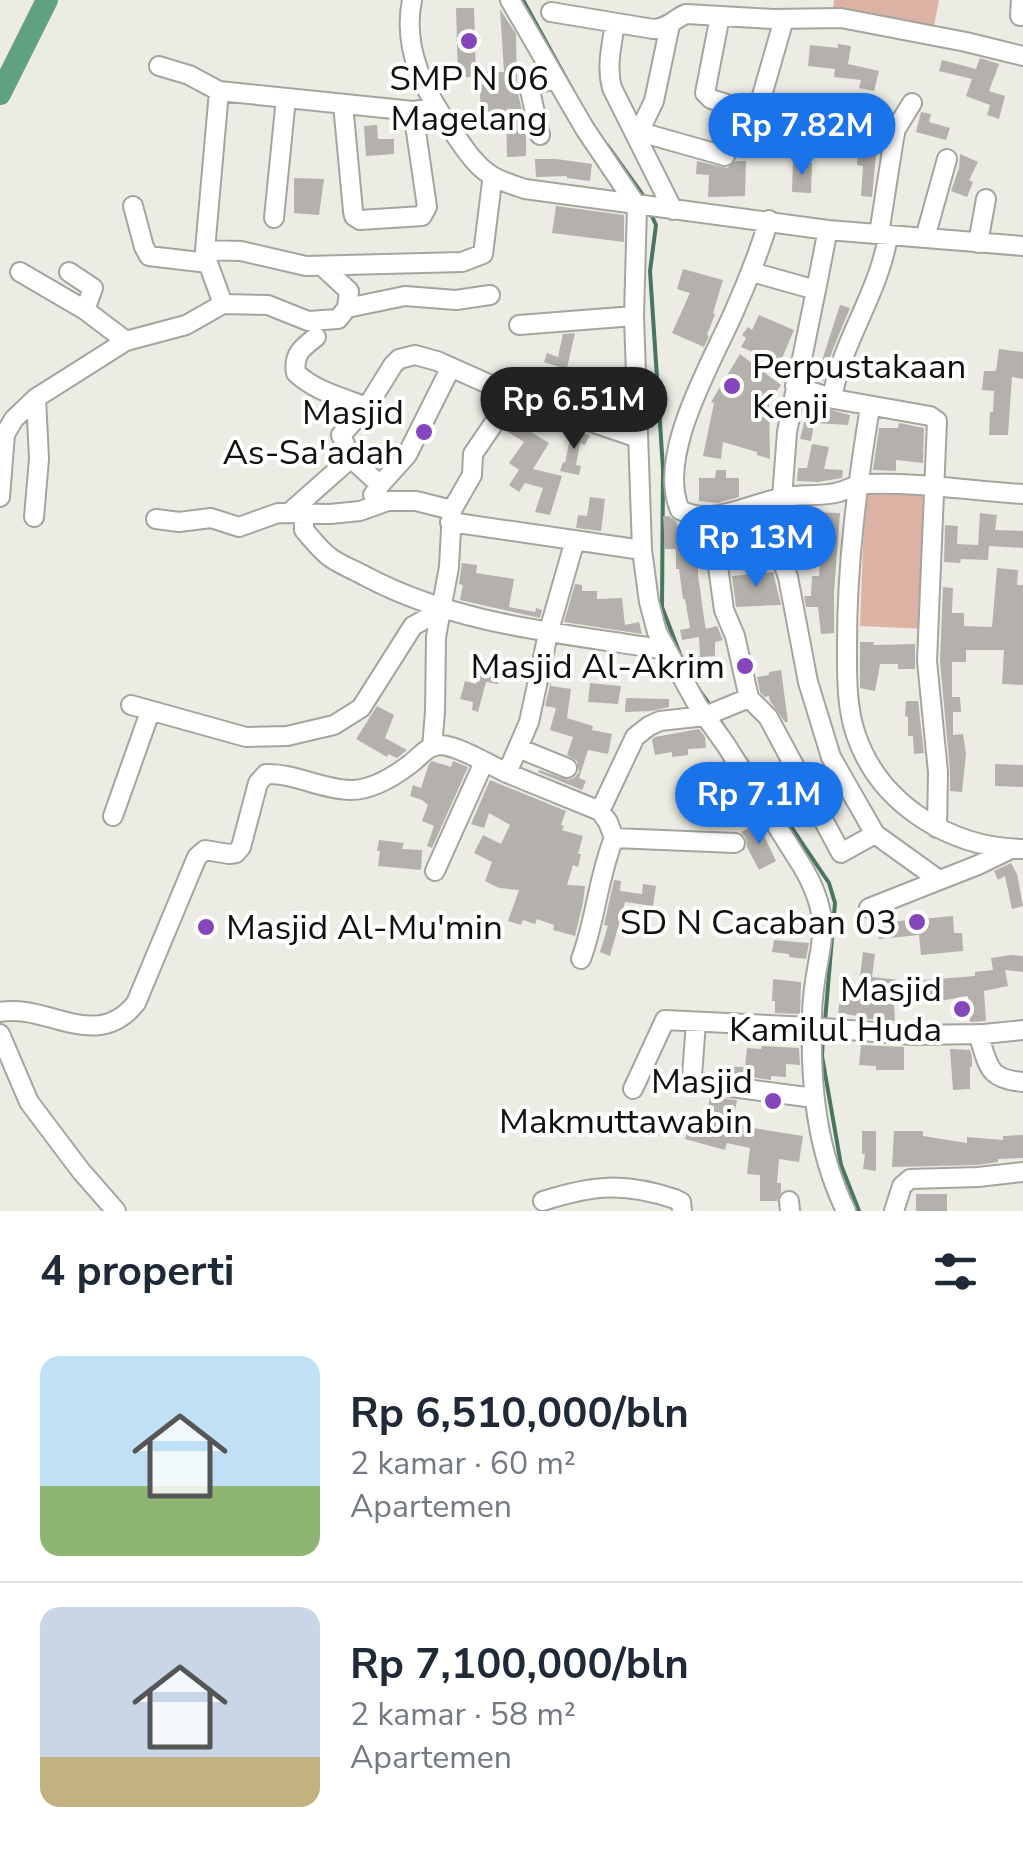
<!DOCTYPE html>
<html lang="id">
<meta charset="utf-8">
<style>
:root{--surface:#fff;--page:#f6f6f7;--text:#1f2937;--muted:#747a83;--line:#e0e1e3;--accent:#1a73e8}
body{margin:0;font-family:"Nunito Sans",sans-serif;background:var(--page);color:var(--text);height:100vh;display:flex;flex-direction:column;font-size:38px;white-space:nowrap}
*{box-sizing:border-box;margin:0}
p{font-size:32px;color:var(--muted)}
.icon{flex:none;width:55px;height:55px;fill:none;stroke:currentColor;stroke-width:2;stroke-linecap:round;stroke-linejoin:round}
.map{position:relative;height:1211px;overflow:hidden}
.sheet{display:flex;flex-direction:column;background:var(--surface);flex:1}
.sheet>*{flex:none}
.price{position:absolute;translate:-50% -85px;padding:0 22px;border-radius:35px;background:var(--accent);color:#fff;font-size:32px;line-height:65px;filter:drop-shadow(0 2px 5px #0008)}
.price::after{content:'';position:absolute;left:50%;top:60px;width:30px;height:22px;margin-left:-15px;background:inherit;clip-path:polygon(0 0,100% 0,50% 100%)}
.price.active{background:#222;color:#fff}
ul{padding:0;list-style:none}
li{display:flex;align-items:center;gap:30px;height:250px;padding:0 40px}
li+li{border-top:2px solid var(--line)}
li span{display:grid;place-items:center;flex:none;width:280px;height:200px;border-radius:20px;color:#555}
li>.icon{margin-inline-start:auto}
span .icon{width:120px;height:120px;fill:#fffc;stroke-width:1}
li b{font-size:42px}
h2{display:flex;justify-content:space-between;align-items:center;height:120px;padding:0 40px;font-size:42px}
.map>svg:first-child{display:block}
.green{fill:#dbb2a4}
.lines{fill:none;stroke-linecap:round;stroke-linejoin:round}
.stream{stroke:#487660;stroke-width:4}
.river{stroke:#60a183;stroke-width:22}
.building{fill:#b4b0ab}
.minor-casing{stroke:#a5a49e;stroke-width:22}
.minor{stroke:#fff;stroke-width:18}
.poi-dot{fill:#8546bc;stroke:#fff;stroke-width:4}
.labels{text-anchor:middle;stroke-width:8;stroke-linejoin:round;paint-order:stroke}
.poi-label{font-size:35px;fill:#10100e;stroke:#fff;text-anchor:end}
</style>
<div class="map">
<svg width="1023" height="1211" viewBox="0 0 1023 1211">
<rect width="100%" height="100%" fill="#ecece5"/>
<path class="green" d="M834,0h105l-5,26 -101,-17z
M865,493l69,3 -6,133 -68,-3z"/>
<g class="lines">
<path class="stream" d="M523,0l50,91
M607,145l38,53
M650,212l6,13 -6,46 13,198 -1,138 21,55
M697,687l15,21
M717,716l11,17
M736,745l93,138 6,20 -10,118
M823,1036l-1,20 19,109 18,46"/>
<path class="river" d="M0,94l47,-94"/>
</g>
<path class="building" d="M456,8h18l2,69h-18z
M500,9l16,25 1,55 9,39v28l-19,1 -1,-44 -25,1 -2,-41 25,-1z
M838,44l13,2 -3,18 31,7 -5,20 -15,-3 2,-8 -27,-3 1,-8 -27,-3 2,-21 28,3z
M980,58l19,6 -10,27 16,5 -6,23 -12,-4 3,-10 -24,-9 6,-17 -33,-8 3,-11 34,9z
M921,112l10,2 -2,8 21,6 -4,12 -30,-8z
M377,125l1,14h16v15l-28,2 -2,-30z
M859,142l18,2 -5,53 -11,-1 2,-30 -6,-1z
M960,154l18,8 -9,18 4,2 -6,15 -16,-6 8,-23z
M535,159h21l36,5 -2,17 -23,-3v-2l-31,1z
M697,161l30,7 9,-7h10l-1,35 -37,1 1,-22 -13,-1z
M793,162l19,1 -1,30 -19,-1z
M294,178l30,1 -5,36 -25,-2z
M556,206l68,9v27l-72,-9z
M683,269l40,11 -10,33 2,1 -8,21 2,1 -5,11 -32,-14 18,-40 -13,-4z
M840,305l10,3 -17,41 -10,32 -7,-2z
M759,315l35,15 -14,33 -39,-16 5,-9 -4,-3 6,-8 4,3z
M575,333l-8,35 6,1 -4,12 -10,-3 3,-10 -18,-6 3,-9 11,4 5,-23z
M999,349l24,3v27l-11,-2 -4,58h-19l1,-23h3l1,-21 -12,-1 2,-19h12z
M740,354l41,31 -12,16 1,58 -13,-4v-3l-34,-10 -2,17 -18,-3 11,-53 -3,-1z
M561,383l35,10 1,-3 12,2 -9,20 -43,-15z
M809,404l41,11 -2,10 -34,-2 -3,18 -11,-2z
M518,410l17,6 -9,13 23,14 -16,26 29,7 -12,39 -15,-3 8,-24 -18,-5 -6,9 -10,-7 10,-15 -10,-7 15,-21 -19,-12z
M899,423l25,5 -1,35 -27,-3v11l-23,-1 6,-42h19z
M572,429l18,6 -5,10 -5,-2 -4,22 5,1 -2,9 -19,-4 3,-9 2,1 5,-25h-2z
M812,444l17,3 -5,22 19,1 -1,8 -24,4 -21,-1 1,-13h9z
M716,470h10v8h13v19l-22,6 -18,-2v-23h16z
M590,497l15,2 -4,32 -25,-3 2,-13 9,1z
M807,512l33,1 -6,79v41l-13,1 -3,-27h-12l-2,-11h7l1,-20h7l2,-29h-6l2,-25h-11z
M980,513l17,2 -2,15 28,1v17l-34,-2 -1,14 -27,-1 -1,4 -16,-1 1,-37 13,1 -1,18 21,1z
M663,516h6l8,6v4l23,2 2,12h-4v35l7,50 1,4 11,-3 6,14 -8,2v14l-15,1 -1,-20 -17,3 -2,-10 10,-2 -5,-29h-2l-4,-30h-3v-20h-11z
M462,563l15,2 -1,8 38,6 -5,28 26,5 1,-4 6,2 -2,8 -80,-18 3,-15 -4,-1z
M997,568l21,2 -1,15h6v100l-21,-1 2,-34h-38v12h-14v35h8l1,15h-8v23l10,-1 3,20 -4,38 -12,-1v-20l-10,-110 3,-74 10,1 -1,25h12v13l28,1z
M773,572l8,33 -45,2 -4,-31z
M575,584l7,1v6h15v8l25,-1 3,27 14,-3 3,12 -78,-12z
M860,642h14l-1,3 42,-1v25h-17v-5h-18l-5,27 -15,-3z
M480,667l21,3 -3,14 -12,-2 -8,30 -6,-2 1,-8 -13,-3 5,-18 11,3z
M781,670l7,52h-3l-15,-21 -1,-5 -4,1 -5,-5 -3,-15 12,-2v-3z
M551,681v5l20,3 -4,29 26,8 -1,4 20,4 -4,20 -20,-4 -9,28 7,3 -4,9 -44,-18 1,-2 29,10 6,-2 5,-6 -2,-11 -10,-6 6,-18 -23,-7 6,-22 -11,-2z
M590,683l31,3 -3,18 -30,-2z
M626,698l43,1v8l-18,4 -26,1z
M906,701h12l6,52 -10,1 -1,-18h-5v-19l-3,-1z
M377,706l17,9 -9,23 22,12 -10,8 -9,-4 -1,3 -31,-18z
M699,729l6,8 1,11 -18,1v6l-16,2v-5l-17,3 -3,-15 3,-3z
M432,761l19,6 2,-6 15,6 -36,81 -5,-2 7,-20 -12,-5 6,-16 -6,-5 -12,-4 3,-11 8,3 8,-24z
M995,764l28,1v22l-28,-1z
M490,780l76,31 -5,14 3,1 -2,4 21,6 -5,18h3l-3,13 -5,-2 -6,20 18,1 -2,17 -8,33 -22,-6 1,-5 -17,-6 -2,5 -12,-4 -2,5 -13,-4 11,-31 -20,-2 -14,-7 7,-19 -18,-9 9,-18 18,9 9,-19 -21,-12 -5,15 -13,-4z
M758,823l18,38 -17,9 -12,-23 -1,-9 -5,-6z
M379,840l25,3 -2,6 20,1 -1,20 -43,-4 2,-15h-3z
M1011,863l6,11 6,32 -11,3 -7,-33 -7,4 -4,-9z
M614,880l7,1 -1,10 22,3 1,-10 13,2 -3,20 -28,-4 -15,54 -10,-4 8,-26 -4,-1z
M953,916l1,17h8l1,18 -42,4 -2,-20 -40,4 -2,-16z
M774,940l35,3 -3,16 -17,-2v-3l-17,-2z
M863,952l12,2 -3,23 28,3v2l75,-6v-4l18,-2 -2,-12 20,-3 12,1v16l-18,-2 3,16 -24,5 2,30 -16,1 -2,-26 -34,6 -40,2 1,17 -37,-3v-2l-20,-3 2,-15 17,3z
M773,979l28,3 -1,32 -25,-1v-12h-3z
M861,1045l43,2v23h-28v-4l-17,-1z
M762,1046l37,2 1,17 -14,-1v13l-15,-1v4l-54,-8v-6l28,1 2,-19 14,1z
M950,1049l20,1 2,7v10h-2v22l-17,1z
M710,1097l27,3 -4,22 20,6 50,8 -4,26 -20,-3 -2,24h4v9l-4,9h-17v-26l-13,-1 3,-26 -23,-5 -2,7 -40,-11 6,-19 14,4z
M862,1131h14v40l-13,-2 2,-15h-3z
M894,1131h29v5l44,7v-6l36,3v-4l20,-1v23l-25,1v3l-21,3 -85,2z
M916,1194h31v17h-31z"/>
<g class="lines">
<g class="minor-casing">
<path id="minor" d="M412,0c-10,50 13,92 41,132 11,15 20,31 36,42 10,7 24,11 36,15l303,41 195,16
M510,0l75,129 52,77 -3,110 8,234 7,52 8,30 41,74 28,39 76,121c38,64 11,84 10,149 -2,68 4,134 34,196
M551,12l102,17c14,0 21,-10 33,-15l87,5 68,-1 125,24 57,14
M720,16l-15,77 6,6 63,20
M1020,16l1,-16
M615,23c-3,22 -9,43 -3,65l61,122
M159,66l30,9 30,16
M343,104l10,107 1,5 6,4 62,-4 5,-9 -14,-96
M757,113l27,-94
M640,132l85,24
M540,135l-11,-49 26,-7
M637,136l17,-35 16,-76
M133,206l11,41 5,9 59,7
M274,218l12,-120
M769,220c-10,32 -22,63 -36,94 -22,50 -77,142 -53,196 34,17 70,-7 105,-13 17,-3 37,0 54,-5 11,-3 17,-8 29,-8 51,-2 104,7 155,10
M879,234l15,-96 2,-9 16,-26
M888,236c-9,56 -44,102 -55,157l1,6 96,17 7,5 -10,240 11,111 -1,56
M925,238l22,-79
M978,243l8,-44
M205,250l36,1 65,15 156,-4 21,-8 9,-72
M20,272l65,38
M69,272l24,16 -8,22 41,31
M752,272l64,18 -29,142 -5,66
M816,290l10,-51
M223,304l45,1 40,16 30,-2 9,-11 2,-17 -26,-24
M347,308l58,-12 51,4 34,-5
M519,325l115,-9
M316,337c-14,11 -23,17 -20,36 19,18 47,25 71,34
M795,386l39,13
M870,407c-13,79 -23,157 -23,237 0,30 -1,62 9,91 24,70 95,113 167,114
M351,458l29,27 -7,10
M380,485l27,-30 44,-88
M0,497l5,-63 9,-15 22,-21 90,-57 60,-16 37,-21 -15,-41 -3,-13 14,-159 194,20 23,-4
M290,512l61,-54 -10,-23 26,-28 26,-42 6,-6 16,-4 22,6 76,34 125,43
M304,513v17c8,9 17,21 27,28 10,7 23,12 34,18 94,50 198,57 301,74
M711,516l13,94 11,26 14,62 19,19 73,136 34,-19 -44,-77 -23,-75 -20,-105 -9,-25 -31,2 -4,-45
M34,517l5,-58 -3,-61
M156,519l23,3 32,-4 28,9 39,-14 52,1 30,-3 28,-10h28l36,9
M450,522l192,28
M575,540l-27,94 -19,88 -22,51 93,38
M131,705l115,32 41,-1 47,-11 27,-17 52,-82 30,-17
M432,747l3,-35 1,-75 13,-70 3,-57 20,-35 1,-21 40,-59
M518,748l49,20
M113,816l37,-104
M875,834l64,46
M614,838l121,5
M435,871l49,-109
M869,908l109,-43 33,-16
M581,959c15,-40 17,-82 33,-121l-6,-16 -8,-11 35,-74 14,-11 11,-5 45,-5 44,-18
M0,1012c47,-9 96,41 136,-9l61,-146 8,-7 24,4 7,-1 5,-6 17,-64 8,-9c29,-1 57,16 85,16 20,0 42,-13 58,-25 10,-7 18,-20 32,-20 18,1 49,20 66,28
M696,1022l-4,54 2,6 120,16
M0,1034l29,68 52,69 35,40
M978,1034c11,31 8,45 45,48
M633,1089l32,-69 146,7 102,8 71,-1 39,-4
M543,1201c50,-16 81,-19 132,-2l6,3 1,9
M789,1201l1,10
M894,1211l8,-25 8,-7 68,-2 45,-5"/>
</g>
<use href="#minor" class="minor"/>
</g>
<g class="poi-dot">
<circle cx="469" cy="41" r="10"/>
<circle cx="732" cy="386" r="10"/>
<circle cx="424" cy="432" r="10"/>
<circle cx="745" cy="666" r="10"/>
<circle cx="917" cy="922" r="10"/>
<circle cx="206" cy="927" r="10"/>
<circle cx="962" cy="1009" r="10"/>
<circle cx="773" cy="1101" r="10"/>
</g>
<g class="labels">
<g class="poi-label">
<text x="469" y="90" text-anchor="middle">SMP N 06<tspan x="469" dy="40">Magelang</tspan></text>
<text x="752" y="378" text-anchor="start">Perpustakaan<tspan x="752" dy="40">Kenji</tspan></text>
<text x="404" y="424">Masjid<tspan x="404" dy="40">As-Sa'adah</tspan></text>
<text x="725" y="678">Masjid Al-Akrim</text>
<text x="897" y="934">SD N Cacaban 03</text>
<text x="226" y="939" text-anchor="start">Masjid Al-Mu'min</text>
<text x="942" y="1001">Masjid<tspan x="942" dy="40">Kamilul Huda</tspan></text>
<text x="753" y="1093">Masjid<tspan x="753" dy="40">Makmuttawabin</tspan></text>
</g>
</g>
</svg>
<b class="price" style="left:802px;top:178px">Rp 7.82M</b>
<b class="price active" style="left:574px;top:452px">Rp 6.51M</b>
<b class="price" style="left:756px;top:590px">Rp 13M</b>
<b class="price" style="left:759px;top:847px">Rp 7.1M</b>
</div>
<section class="sheet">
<h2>4 properti<svg class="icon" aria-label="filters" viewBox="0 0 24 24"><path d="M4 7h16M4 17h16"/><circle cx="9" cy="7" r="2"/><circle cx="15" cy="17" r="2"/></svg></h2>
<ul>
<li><span style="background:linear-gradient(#bfe0f5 65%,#8fb573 0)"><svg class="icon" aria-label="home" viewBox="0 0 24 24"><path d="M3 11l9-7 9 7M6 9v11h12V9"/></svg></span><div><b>Rp 6,510,000/bln</b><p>2 kamar · 60 m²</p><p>Apartemen</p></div></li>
<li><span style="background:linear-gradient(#c9d6e8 75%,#c2b280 0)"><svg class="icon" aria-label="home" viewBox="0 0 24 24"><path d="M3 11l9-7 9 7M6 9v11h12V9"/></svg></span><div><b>Rp 7,100,000/bln</b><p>2 kamar · 58 m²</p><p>Apartemen</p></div></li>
</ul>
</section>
